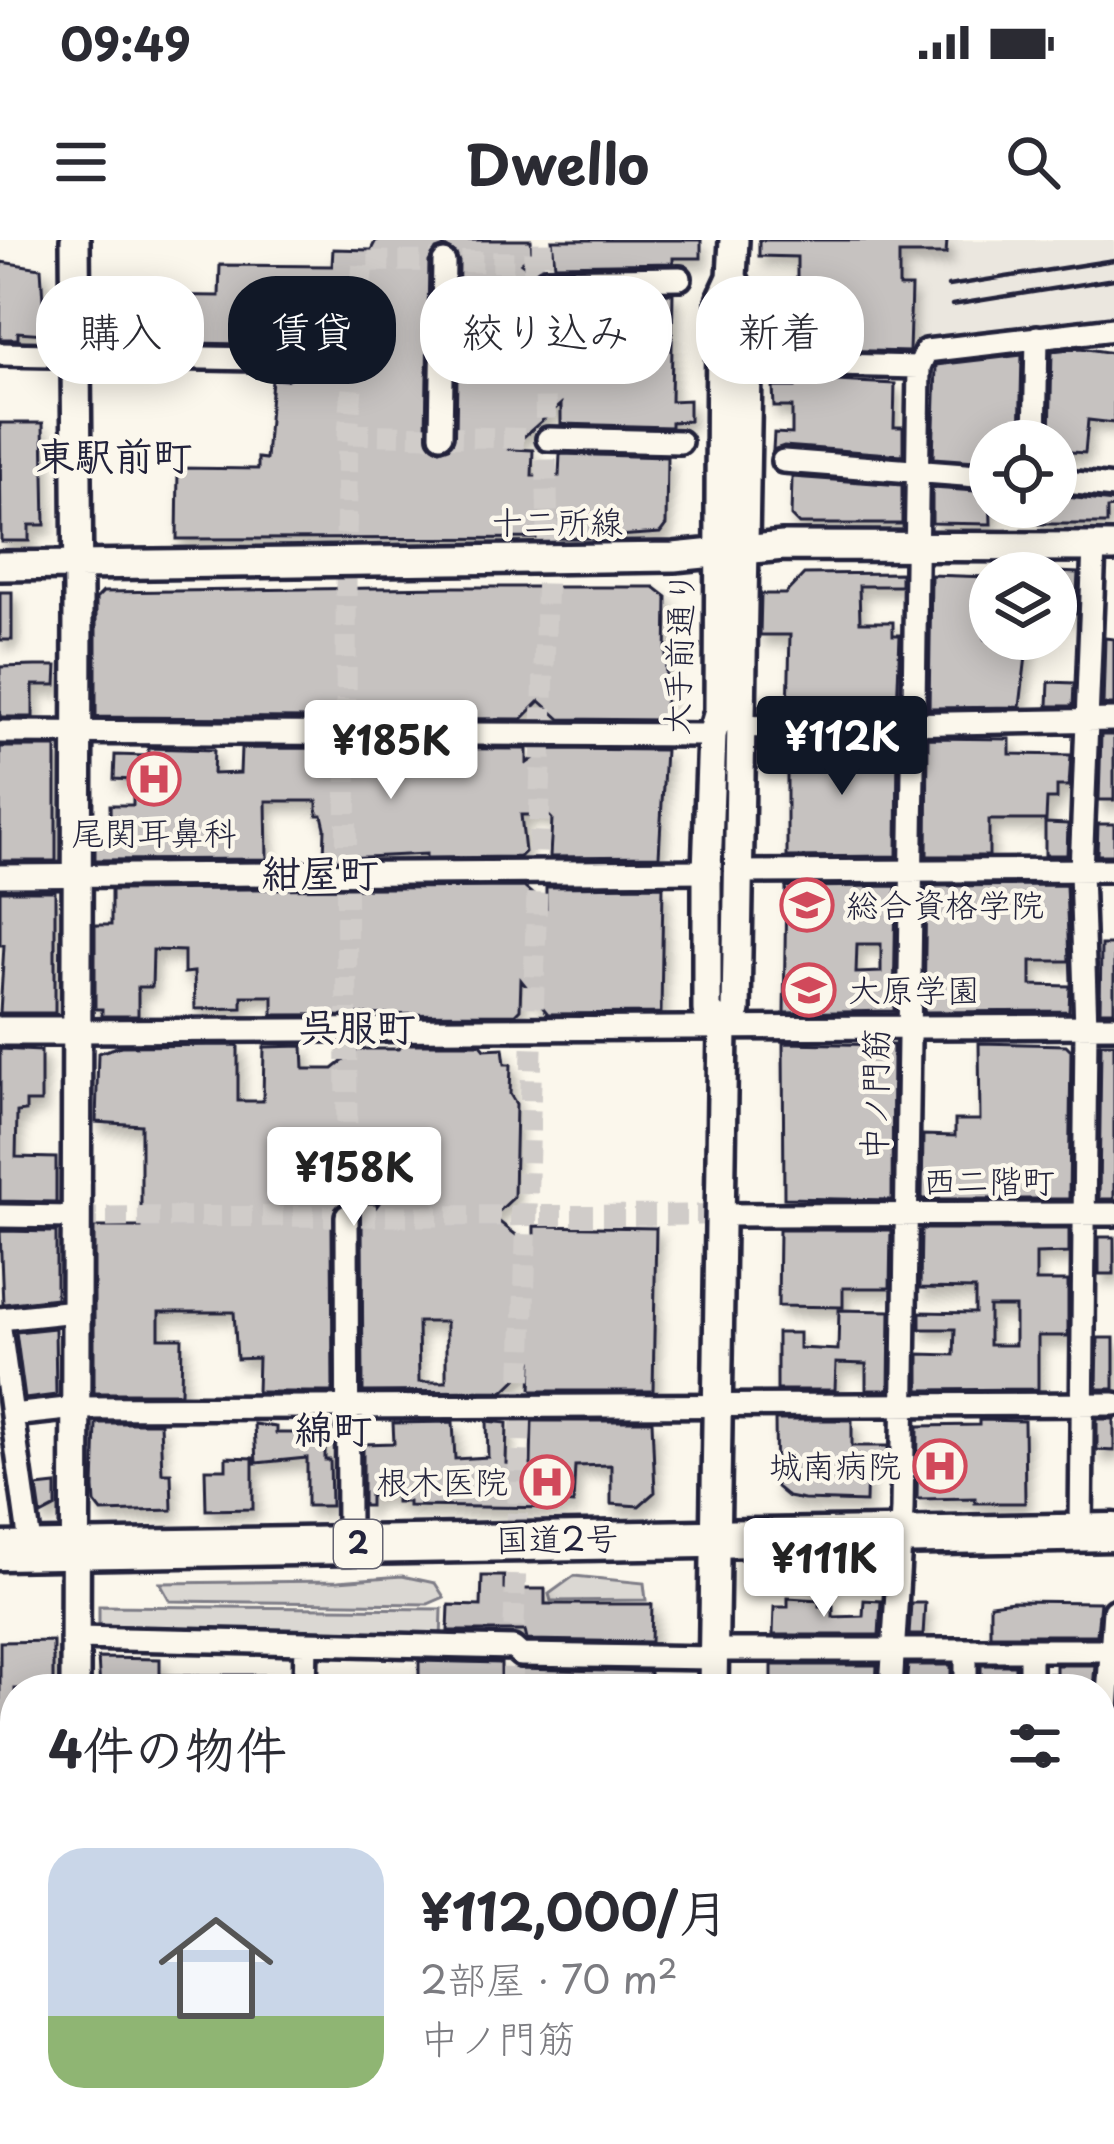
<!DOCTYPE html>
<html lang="ja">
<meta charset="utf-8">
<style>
:root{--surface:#fff;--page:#f2f2f3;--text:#2b2b33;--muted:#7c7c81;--line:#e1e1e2;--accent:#111827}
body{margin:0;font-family:"Playpen Sans","Klee One",sans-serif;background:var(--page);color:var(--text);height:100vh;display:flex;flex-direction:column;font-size:45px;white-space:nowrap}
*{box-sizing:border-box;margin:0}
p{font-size:39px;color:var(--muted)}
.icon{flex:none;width:66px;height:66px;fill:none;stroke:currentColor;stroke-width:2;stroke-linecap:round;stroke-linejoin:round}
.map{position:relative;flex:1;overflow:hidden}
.panel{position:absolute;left:0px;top:1434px;width:1116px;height:471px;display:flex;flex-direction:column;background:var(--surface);border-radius:48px 48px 0 0;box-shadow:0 6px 30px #0003}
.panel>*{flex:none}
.hud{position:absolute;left:36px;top:36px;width:1044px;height:108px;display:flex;gap:24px}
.tools{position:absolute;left:969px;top:180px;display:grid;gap:24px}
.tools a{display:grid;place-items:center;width:108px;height:108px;border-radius:50%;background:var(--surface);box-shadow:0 6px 30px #0003;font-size:60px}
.price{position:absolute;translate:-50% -102px;padding:0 27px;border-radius:12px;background:#fff;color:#222;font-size:39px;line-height:78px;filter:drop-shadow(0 3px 6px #0008)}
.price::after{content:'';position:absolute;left:50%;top:72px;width:36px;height:27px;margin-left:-18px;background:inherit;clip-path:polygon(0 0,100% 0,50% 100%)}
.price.selected{background:var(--accent);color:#fff}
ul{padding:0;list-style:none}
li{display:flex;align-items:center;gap:36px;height:300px;padding:0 48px}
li+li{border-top:3px solid var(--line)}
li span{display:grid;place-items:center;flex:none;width:336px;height:240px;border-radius:36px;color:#555}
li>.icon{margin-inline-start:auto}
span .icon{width:144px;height:144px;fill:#fffc;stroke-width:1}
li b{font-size:51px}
h2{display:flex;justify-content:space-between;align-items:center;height:144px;padding:0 48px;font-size:51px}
.pill{padding:0 42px;border-radius:48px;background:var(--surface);box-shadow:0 6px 30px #0003;font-size:42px;line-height:108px}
.pill.selected{background:var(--accent);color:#fff}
.status{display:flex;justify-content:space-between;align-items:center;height:84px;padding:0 60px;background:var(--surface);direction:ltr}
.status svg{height:33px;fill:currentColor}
header{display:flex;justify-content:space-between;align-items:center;height:156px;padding:0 48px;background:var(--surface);font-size:54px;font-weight:700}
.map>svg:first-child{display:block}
.built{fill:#ebe7df}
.green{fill:#dbd8d3;stroke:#7e7d87;stroke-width:3}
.building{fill:#c6c2c0;stroke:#22223b;stroke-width:3;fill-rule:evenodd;filter:url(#shadow)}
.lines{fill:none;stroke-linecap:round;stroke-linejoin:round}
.street-tunnel{stroke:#d0ccc9;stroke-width:21;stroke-dasharray:21 10;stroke-linecap:butt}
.street-casing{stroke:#22223b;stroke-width:30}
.secondary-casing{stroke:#22223b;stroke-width:36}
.highway-casing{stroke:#22223b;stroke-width:45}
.street{stroke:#fbf7ec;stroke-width:21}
.secondary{stroke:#fbf7ec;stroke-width:27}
.highway{stroke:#fbf7ec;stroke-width:36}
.rail{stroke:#22223b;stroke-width:4.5}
.labels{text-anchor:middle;stroke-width:9;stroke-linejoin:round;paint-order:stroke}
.shield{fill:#fbf7ec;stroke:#636270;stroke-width:3}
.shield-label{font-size:30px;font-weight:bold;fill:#22223b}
.street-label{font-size:33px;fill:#22223b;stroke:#fbf7ec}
.poi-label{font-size:33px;fill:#22223b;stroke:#fbf7ec;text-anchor:start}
.quarter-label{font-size:39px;font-weight:bold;fill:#22223b;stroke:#fbf7ec}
</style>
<div class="status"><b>09:49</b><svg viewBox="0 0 49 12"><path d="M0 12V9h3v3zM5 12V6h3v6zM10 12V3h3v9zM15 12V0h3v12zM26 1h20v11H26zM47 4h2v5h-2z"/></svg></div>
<header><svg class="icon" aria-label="menu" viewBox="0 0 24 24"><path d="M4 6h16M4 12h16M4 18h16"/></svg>Dwello<svg class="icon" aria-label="search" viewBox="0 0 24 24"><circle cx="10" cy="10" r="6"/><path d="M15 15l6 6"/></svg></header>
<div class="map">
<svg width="1114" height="1904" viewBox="0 0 1114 1904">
<defs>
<filter id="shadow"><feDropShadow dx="5" dy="9" stdDeviation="6" flood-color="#0004"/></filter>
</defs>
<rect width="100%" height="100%" fill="#fbf7ec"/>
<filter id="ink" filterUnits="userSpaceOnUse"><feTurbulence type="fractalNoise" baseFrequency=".00833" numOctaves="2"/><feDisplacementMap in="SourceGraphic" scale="24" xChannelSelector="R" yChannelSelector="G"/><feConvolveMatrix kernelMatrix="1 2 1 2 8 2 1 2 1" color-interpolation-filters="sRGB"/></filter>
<g filter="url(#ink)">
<path class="built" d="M947,0h167v81l-203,21v-55h-12v-33z
M1114,1653v173l-11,-1z"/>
<path class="green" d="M402,1336l33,7 9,14 -16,7 -258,-3 -10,-18 178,-2z
M574,1336l70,7 2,17 -95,1 -2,-7z
M99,1366l343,3 -1,32 -342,-13z
M1103,1826h11v78h-17z
M89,1890h553v14h-553z"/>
<path class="building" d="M376,0h155l1,13 -11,10 12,9 3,98h22l1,-75 114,-2 -2,108 18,-1v21l-18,1v5l-110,-3v-20l-51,45 23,1 -1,26h27l1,-22 107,3 -1,68 -6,8 -71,5 -412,1 1,-71 80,1v-11l8,1 6,-80 14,1 9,-5 61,1 11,-6 3,-10 -3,-7 -11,-7 -164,-3v-12h-34l-1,11h-18l3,-47 77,1 1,-31 112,1 1,-17 38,1zM445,7l11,7 3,8 -3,173 -7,12 -9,3 -11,-7 -3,-8 3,-173 7,-12z
M552,0h149v18h-28v5l-118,2z
M759,0h188l-1,14h-47v33h12l-2,65 -112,-3v-92l-38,-1z
M1,22l40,6 4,66 -27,-2v7h-18z
M1080,108l34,5v70l-26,-3 -3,33 -29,-2v-10h-6l2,-90z
M1022,115l-2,86h-30v21l-57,-4 3,-93z
M795,139l100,5 -1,43h9v28l-119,-9 -11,4 1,-17 18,1v-27h-18l-1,-20h22z
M0,183h43l2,102h-16v16h-28z
M792,237l110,8v39h-103l-8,-8z
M932,248l58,4 1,32 -59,-1z
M1056,256l58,6v6l-7,1v15h-68v-17h17z
M1056,332l22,1 -2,40 -20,-1z
M901,333v13h-42l1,36h33v13h7l-3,74 -51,1v-10h-30l1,11h-29l2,-76h-30l1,-41h24l19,-20z
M931,335l56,2 -2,62h43l-8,68 -91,1z
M449,347h205l13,10 -2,123 -105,-1 -20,-18 -18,18 -426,-2v-118l7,-7z
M0,352h12v48h-12z
M1105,398l9,1v66h-11z
M35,426h22l-1,19h-23v32h-33v-50z
M1049,442l25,1 -1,23h-25z
M1101,495h13v65h-15z
M928,498l82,1v15l61,1 -2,31h-12v13h-10l-1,21h-57v36h-62z
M898,499l-1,117 -110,1v-116z
M0,507h56v114h-56z
M148,508l66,2 -1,24 27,-1 1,-25 286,1v14l20,-14 118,1 -6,106 -109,1 2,-38 -4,-4h-27l4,37 -5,5 -94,1v-4l-102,5 1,-31 -3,-13h-5v-14h-51l1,58 -172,1v-15h16l-1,-40h23v-25l-19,-1 1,-24 33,1z
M1045,583l23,1 -1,31h-22z
M1098,584h16v31h-17z
M1066,645l3,76h-38v24l39,1 -1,25 -145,1 2,-126z
M663,646l-2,127 -113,1 -27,-34 -1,29 -5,5 -242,1v-19h-31v12l-47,1 -1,-37 -10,1v-22l-31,-1 -1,37h-14v29h-36v-7h-7v-84h16v-35l413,-3 22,19v-19z
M896,646l-2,125 -110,2 2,-126zM857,704h24v28l-25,1z
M0,651h55v122h-55l4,-68h-4z
M1101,705h13v66h-14z
M783,803l110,2 -1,155 -108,-2z
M979,803l87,2 5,5 -2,149h-147l1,-64 32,1v-16h25z
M1101,803h13v156h-15z
M404,804h77l4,5 18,-1 2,16h6l-1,30 6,10 -2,93 -21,20 41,32v-23l122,2 -3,163h-122l1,-27 -28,27 -141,1 -1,-167 17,-22h-17l1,-21 -37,37 6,7 1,166h-76l1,-34 -21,1 -3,-47h-75v26h23l-1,55h-87v-166h47v-102l-45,-3 2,-69 23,-7 117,-1v56h25l1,-54 39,-1 1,23h29l25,-20h40zM418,1082h28v60h-27z
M0,809l41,2v51h-15v9l-9,1 -1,45 40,1v44l-56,-1z
M921,989h148v24l-33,1v27h32v55h-30v53l-119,1v-36l35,1 1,-26h-35v-17l55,1v-24l-55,-1zM989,1067h26v38h-26z
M779,990h112l-1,58h-47v19l-65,-1z
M0,991l56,1v66l-53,6z
M1099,997h15v37h-15z
M839,1070l51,1 -1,79h-23v-26l-30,-1 -1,27h-58v-57h22v15l39,2z
M55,1088l1,67 -31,4 -9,-67z
M1098,1098h16v51h-17z
M1097,1179h17v32l-17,-1z
M775,1180h77v26h36v14h-21l-1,42 -62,-2 -16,-3 -12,-10z
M979,1180l45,1 1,82h-50v-5l-58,1 1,-73 61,-1z
M487,1181l20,2 -1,40 25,2 1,-44h120l3,71 -16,14 -28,-2v-39l-36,1 -2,38 -16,-1v5l-149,-2v-4h-12v-6h-26v10h-7v-62l31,-1 -1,-20 60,-1 2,37 33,-2z
M96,1183h64l2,50h9l1,37 -70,2 -7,-9 -1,-15z
M254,1184l22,3v6h49v27h5l1,46h-24v-48l-51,5z
M226,1217l27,1v51l-47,1 -1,-41h21z
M56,1245v22l-15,8 -4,-28z
M482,1336h22v13h41v15h107l-1,38 -124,-2 -2,-9h-77l1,-26 32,1z
M788,1358l31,2v6h14v11l30,-1 1,-16 17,1 -2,34h-106l1,-28h14z
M1013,1361l87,1 -3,33h-107v-31z
M911,1363h14l-2,32h-14z
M53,1401v48h-38v90l-15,1v-138z
M98,1418l62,1v16h118v14h-178z
M419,1421l82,2v15l16,-9 133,3v17h-231z
M772,1425h105l-1,24h-104z
M908,1425h43v24h-45z
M981,1425h34v24h-34z
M1056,1425h39l-2,24h-48v-15h11z
M0,1814l15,1v75h18l-1,14h-32z
M770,1890h44v14h-45z"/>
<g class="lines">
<path class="street-tunnel" d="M348,194l200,5
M347,976l-1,-672 2,-110 15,-173 181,1
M76,977l644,-2
M512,1449l36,-1149 -6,-300"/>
<g class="street-casing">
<path id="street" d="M546,40l134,-2
M0,114l355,7
M748,123l171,4 7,-16 188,-22
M441,195l3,-173
M548,199l132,3
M1035,201l2,-104
M783,221l207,16
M1056,241l58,6
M740,487l374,-7
M0,492l712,3
M739,632l375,-2
M0,636l707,-5
M76,791l1038,-5
M720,975l394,-1
M0,976l76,1
M347,976l1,328
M0,1079l75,-8
M0,1089l31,222
M12,1175l64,-7 1038,-4
M1081,1292l5,-504 -5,-157 13,-324
M76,1398l230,5 -1,46
M306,1403l207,5 8,7 192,3
M713,1410h398
M1030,1410v39
M891,1449l11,-179 17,-1143
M966,1449v-38
M1101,1554l13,-183
M0,1555l15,-1
M0,1619l6,27
M1076,1904l1,-14"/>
</g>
<g class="secondary-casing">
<path id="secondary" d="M75,0l3,358 -3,1091
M0,326l674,-9 109,-11 331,1
M723,788l-16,-18v-139l5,-136 7,-24 2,-410 11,-24 2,-37
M0,791h76
M713,1449l10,-661 13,-17 12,-700 -16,-34
M706,1890l2,14
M62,1904l1,-14"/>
</g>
<g class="highway-casing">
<path id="highway" d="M0,1311l1114,-19"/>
</g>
<use href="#street" class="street"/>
<use href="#secondary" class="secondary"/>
<use href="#highway" class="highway"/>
<path class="rail" d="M948,46l166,-26
M952,65l162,-26"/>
</g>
</g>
<defs>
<g id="hospital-ring" transform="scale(2.7)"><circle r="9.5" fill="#fbf7ec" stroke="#d1495b" stroke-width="1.5"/><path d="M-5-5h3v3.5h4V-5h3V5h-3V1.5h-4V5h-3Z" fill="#d1495b"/></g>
<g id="university-ring" transform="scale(2.7)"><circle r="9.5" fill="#fbf7ec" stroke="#d1495b" stroke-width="1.5"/><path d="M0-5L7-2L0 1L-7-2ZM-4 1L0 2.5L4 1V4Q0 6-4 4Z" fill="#d1495b"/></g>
</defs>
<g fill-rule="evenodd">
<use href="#hospital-ring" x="154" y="539"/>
<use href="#university-ring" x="807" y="665"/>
<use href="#university-ring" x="809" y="750"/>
<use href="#hospital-ring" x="940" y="1226"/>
<use href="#hospital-ring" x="547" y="1242"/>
</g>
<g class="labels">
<rect class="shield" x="334" y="1280" width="48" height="48" rx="9"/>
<g class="shield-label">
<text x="358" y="1314">2</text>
</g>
<g class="street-label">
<text x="557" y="294">十二所線</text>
<text transform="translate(679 413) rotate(-88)" y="12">大手前通り</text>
<text transform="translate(875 854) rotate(-89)" y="12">中ノ門筋</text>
<text x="989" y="953">西二階町</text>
<text transform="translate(557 1299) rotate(-1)" y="12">国道2号</text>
</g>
<g class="poi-label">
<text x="154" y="605" text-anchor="middle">尾関耳鼻科</text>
<text x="846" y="677">総合資格学院</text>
<text x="848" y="762">大原学園</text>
<text x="901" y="1238" text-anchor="end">城南病院</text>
<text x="508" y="1254" text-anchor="end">根木医院</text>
</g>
<g class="quarter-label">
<text x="114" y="230">東駅前町</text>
<text x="320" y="647">紺屋町</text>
<text x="357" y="801">呉服町</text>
<text x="333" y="1203">綿町</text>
</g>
</g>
</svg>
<div class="tools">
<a><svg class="icon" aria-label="locate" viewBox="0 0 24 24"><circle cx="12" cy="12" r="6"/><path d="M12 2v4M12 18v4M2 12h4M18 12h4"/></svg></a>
<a><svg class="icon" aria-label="layers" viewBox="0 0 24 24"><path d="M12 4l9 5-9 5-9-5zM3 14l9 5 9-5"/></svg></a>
</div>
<b class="price selected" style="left:842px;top:558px">¥112K</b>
<b class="price" style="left:391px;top:562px">¥185K</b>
<b class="price" style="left:354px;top:989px">¥158K</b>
<b class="price" style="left:824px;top:1380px">¥111K</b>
<div class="hud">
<a class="pill">購入</a>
<a class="pill selected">賃貸</a>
<a class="pill">絞り込み</a>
<a class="pill">新着</a>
</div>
<section class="panel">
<h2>4件の物件<svg class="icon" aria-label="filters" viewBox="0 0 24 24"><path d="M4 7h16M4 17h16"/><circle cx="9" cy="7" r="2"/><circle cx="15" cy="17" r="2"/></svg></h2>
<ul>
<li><span style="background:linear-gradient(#c9d6e8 70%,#8fb573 0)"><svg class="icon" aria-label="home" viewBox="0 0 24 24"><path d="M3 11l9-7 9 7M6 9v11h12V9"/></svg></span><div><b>¥112,000/月</b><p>2部屋 · 70 m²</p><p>中ノ門筋</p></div></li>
</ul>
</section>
</div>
